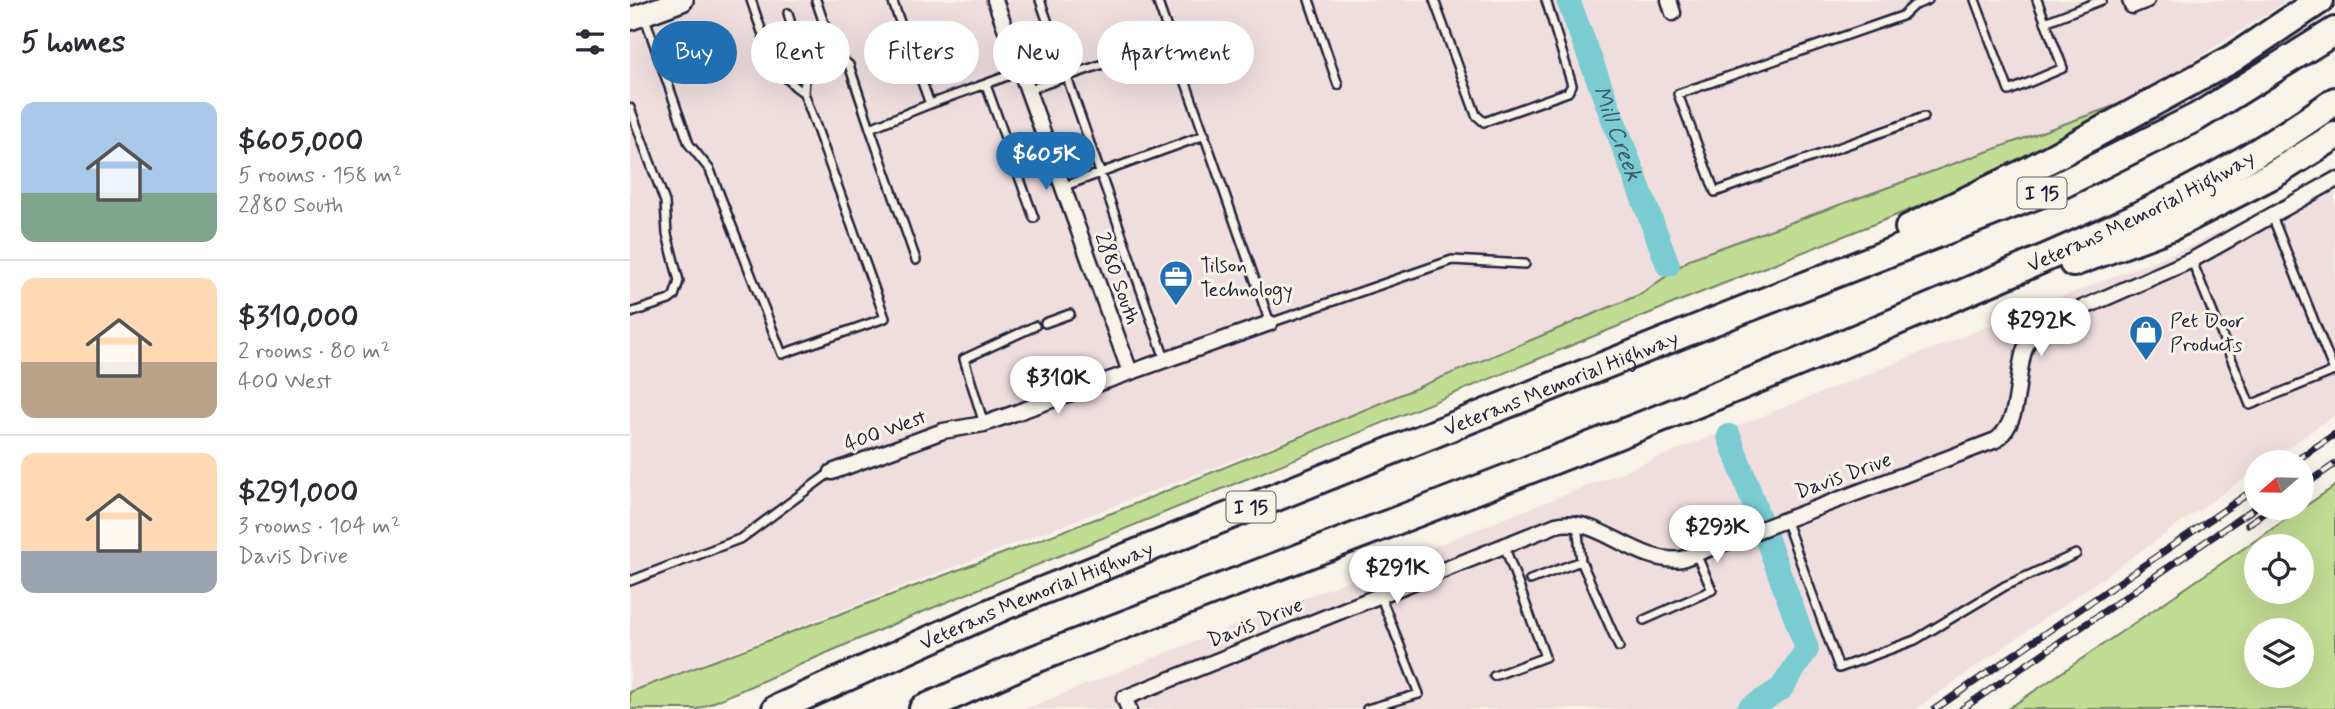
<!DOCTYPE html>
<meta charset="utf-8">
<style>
:root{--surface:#fff;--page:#f7f7f7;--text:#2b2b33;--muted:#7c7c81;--line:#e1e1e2;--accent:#1f6fb2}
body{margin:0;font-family:Mynerve,sans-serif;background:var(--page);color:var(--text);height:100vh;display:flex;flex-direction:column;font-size:26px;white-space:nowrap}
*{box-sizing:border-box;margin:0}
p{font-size:23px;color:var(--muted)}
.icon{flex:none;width:38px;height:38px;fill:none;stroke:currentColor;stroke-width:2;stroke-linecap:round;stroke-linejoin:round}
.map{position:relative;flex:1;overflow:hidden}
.sheet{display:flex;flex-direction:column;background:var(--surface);width:630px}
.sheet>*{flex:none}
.banner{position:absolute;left:21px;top:21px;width:665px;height:63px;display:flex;gap:14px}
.needle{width:46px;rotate:250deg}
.controls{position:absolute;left:1614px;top:450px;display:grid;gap:14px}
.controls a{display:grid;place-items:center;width:70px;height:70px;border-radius:50%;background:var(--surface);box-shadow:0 7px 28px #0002;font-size:35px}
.price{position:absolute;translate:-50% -60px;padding:0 16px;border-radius:24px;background:#fff;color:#222;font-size:23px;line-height:46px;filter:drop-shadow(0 2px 4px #0008)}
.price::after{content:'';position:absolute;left:50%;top:42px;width:21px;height:16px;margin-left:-10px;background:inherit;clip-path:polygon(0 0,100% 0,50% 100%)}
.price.active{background:var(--accent);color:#fff}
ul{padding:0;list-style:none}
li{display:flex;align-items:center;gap:21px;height:175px;padding:0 21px}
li+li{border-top:2px solid var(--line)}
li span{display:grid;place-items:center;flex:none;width:196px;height:140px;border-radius:14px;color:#555}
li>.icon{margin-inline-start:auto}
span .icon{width:84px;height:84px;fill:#fffc;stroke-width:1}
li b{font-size:30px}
h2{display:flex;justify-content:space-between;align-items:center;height:84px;padding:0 21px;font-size:30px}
.chip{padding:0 24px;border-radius:32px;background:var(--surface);box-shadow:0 7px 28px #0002;font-size:24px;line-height:63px}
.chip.active{background:var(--accent);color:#fff}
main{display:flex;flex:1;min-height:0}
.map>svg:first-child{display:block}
.built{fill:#f0dedf}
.green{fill:#c1dc93;stroke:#727f67;stroke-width:2;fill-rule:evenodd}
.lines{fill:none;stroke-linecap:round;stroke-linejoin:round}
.river{stroke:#7accd0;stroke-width:24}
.lane-casing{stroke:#22223b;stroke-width:12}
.street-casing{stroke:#22223b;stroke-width:19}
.secondary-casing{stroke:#22223b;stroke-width:26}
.highway-casing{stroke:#22223b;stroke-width:32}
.lane{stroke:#f7f3e8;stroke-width:7}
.street{stroke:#f7f3e8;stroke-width:14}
.secondary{stroke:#f7f3e8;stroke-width:21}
.highway{stroke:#f7f3e8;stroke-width:26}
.rail-casing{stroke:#22223b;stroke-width:7}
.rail{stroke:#f7f3e8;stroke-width:4.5;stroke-dasharray:13;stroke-linecap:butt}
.labels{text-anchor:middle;stroke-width:6;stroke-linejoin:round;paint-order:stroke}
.shield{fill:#f7f3e8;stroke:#62616f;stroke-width:2}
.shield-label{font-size:19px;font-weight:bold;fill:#22223b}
.street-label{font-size:21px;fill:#22223b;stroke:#f7f3e8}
.poi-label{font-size:21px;fill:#22223b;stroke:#f7f3e8;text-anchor:start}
.water-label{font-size:23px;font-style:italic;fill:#3c5568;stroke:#f7f3e8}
</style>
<main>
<section class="sheet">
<h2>5 homes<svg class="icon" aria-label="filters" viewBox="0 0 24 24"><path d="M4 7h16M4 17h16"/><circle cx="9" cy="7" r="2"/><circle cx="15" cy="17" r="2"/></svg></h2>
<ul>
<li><span style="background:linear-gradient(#a9c7e8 65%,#7fa58c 0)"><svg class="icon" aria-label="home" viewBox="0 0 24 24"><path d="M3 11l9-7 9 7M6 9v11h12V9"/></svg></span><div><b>$605,000</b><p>5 rooms · 158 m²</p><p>2880 South</p></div></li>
<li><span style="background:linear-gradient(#ffd9b3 60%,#b9a48a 0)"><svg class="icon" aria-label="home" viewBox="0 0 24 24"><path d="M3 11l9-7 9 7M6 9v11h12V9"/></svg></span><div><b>$310,000</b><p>2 rooms · 80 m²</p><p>400 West</p></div></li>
<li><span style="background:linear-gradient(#ffd9b3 70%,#9aa5b1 0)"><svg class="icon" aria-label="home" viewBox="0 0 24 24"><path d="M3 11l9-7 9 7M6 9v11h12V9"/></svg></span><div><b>$291,000</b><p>3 rooms · 104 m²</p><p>Davis Drive</p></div></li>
</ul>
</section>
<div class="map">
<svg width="1705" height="709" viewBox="0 0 1705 709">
<rect width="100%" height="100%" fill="#f7f3e8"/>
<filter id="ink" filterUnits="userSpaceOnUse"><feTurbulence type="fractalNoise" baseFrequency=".0143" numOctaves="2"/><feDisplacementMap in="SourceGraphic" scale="14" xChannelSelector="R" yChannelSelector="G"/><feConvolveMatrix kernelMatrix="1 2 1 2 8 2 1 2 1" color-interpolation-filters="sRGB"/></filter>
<g filter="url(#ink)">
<path class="built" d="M0,0h1658l-167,108 -428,176 -1063,407z
M1705,168v247l-68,47h-11v8l-340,239h-891l1168,-464 99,-50z"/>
<path class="green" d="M1520,93l-200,101 -273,108 -786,323 -193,84h-68v-17l487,-181 187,-76 337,-141 51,-36z
M1705,486v223h-327zM1626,546h45v46h-45zM1626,630h45v46h-45z"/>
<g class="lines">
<g class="river">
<path id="s1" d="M938,0l100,265"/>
<path d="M1099,436l78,213 -26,40 -32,20"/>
</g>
<g class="lane-casing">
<path id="lane" d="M186,0l18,53 15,12 21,63
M262,0l38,104 91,-33
M410,0l125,359
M527,0l113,323 182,-63 73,4
M679,0l29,85
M804,0l42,115 8,7 84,-30 4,-7 -26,-85
M1345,0l34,91 54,-23 -26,-68
M158,13l17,64 -1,16
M15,18l44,126 21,26 72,184 103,-36 -81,-225c-32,-20 -41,-59 -53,-93
M1415,22l57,-22
M28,56l42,-14
M356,85l48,133
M398,90l144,-50
M0,108l35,94 2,32 12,47 -5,15 -5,4 -39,13
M1294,117l-209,75 -37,-98 224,-78 11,-10 15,-6
M432,187l143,-52
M286,260l-46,-132 60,-24
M1562,261l58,144 84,-34 -62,-155
M415,323l25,-9
M354,424l-20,-65 71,-33
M1155,519l54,149 76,-28 90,-54 71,-32
M951,561l38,86
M900,580l51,-19 -4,-38
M0,581l112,-43 89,-66
M1014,620l68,-30 -16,-36
M864,676l51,-19 -41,-112
M737,709l52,-15 -39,-99"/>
</g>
<g class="street-casing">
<path id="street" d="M365,0l135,372
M1039,0l4,13
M1500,0l2,6 15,-6
M202,472l111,-41 41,-7 286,-101
M499,709l-5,-11 432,-173c41,-11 80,40 126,34l314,-119c34,-26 11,-85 43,-113l153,-67 143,-80"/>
</g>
<g class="secondary-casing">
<path id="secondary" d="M0,19l52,-19"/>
</g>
<g class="highway-casing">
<g id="highway">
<path d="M1279,228l117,-56 206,-113 88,-59"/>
<path d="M1443,263l100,-37 101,-52 61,-38"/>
<path id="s2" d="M146,709l231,-104 723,-290 327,-128 140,-70 138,-86"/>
<path id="s3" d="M293,709l107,-48c289,-112 580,-218 865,-339 150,-64 307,-124 440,-221"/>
</g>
</g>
<use href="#lane" class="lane"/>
<use href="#street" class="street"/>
<use href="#secondary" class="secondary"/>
<use href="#highway" class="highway"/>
<g class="rail-casing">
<path id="rail" d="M1664,462l41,-28
M1671,488l34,-24
M1618,524l24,-16
M1305,709l321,-221
M1332,709l294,-202"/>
</g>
<use href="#rail" class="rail"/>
</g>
</g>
<defs>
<g id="office-pin" transform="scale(1.75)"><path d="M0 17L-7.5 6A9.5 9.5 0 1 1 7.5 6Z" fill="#1f6fb2" stroke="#f7f3e8"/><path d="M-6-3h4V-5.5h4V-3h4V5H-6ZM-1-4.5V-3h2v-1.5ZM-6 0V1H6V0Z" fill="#fff"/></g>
<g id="shop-pin" transform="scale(1.75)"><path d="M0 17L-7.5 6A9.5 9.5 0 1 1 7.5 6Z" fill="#1f6fb2" stroke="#f7f3e8"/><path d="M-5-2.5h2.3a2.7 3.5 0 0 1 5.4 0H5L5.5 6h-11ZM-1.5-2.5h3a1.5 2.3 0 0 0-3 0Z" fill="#fff"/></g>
</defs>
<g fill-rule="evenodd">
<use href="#office-pin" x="546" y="277"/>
<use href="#shop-pin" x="1516" y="332"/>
</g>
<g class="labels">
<g class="shield">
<rect x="1387.5" y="177.5" width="49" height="31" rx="5"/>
<rect x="596.5" y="491.5" width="49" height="31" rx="5"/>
</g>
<g class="shield-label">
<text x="1412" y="200">I 15</text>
<text x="621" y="514">I 15</text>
</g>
<g class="street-label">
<text dy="7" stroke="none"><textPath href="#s3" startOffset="1316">Veterans Memorial Highway</textPath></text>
<text transform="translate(488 278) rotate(70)" y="7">2880 South</text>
<text dy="7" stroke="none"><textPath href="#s2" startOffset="850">Veterans Memorial Highway</textPath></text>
<text transform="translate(255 430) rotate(-20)" y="7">400 West</text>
<text transform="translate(1213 475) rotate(-20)" y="7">Davis Drive</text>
<text dy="7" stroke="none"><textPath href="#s2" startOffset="284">Veterans Memorial Highway</textPath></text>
<text transform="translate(625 622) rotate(-22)" y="7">Davis Drive</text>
</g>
<g class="poi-label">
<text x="570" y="272">Tilson<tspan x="570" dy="24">Technology</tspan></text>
<text x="1540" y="327">Pet Door<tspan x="1540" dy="24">Products</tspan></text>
</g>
<g class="water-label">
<text dy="8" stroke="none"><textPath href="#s1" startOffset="142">Mill Creek</textPath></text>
</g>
</g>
</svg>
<div class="controls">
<a><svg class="needle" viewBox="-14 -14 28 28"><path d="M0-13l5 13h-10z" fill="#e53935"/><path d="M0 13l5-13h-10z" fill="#7c7c81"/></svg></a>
<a><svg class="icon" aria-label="locate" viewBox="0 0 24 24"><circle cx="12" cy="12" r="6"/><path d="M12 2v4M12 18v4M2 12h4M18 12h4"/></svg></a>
<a><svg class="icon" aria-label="layers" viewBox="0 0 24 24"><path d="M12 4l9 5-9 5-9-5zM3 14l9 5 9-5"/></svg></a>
</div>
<b class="price active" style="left:416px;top:192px">$605K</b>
<b class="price" style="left:1411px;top:358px">$292K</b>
<b class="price" style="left:428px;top:416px">$310K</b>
<b class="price" style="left:1087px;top:565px">$293K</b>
<b class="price" style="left:767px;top:606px">$291K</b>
<div class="banner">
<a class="chip active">Buy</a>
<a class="chip">Rent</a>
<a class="chip">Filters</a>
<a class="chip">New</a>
<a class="chip">Apartment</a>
</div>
</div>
</main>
